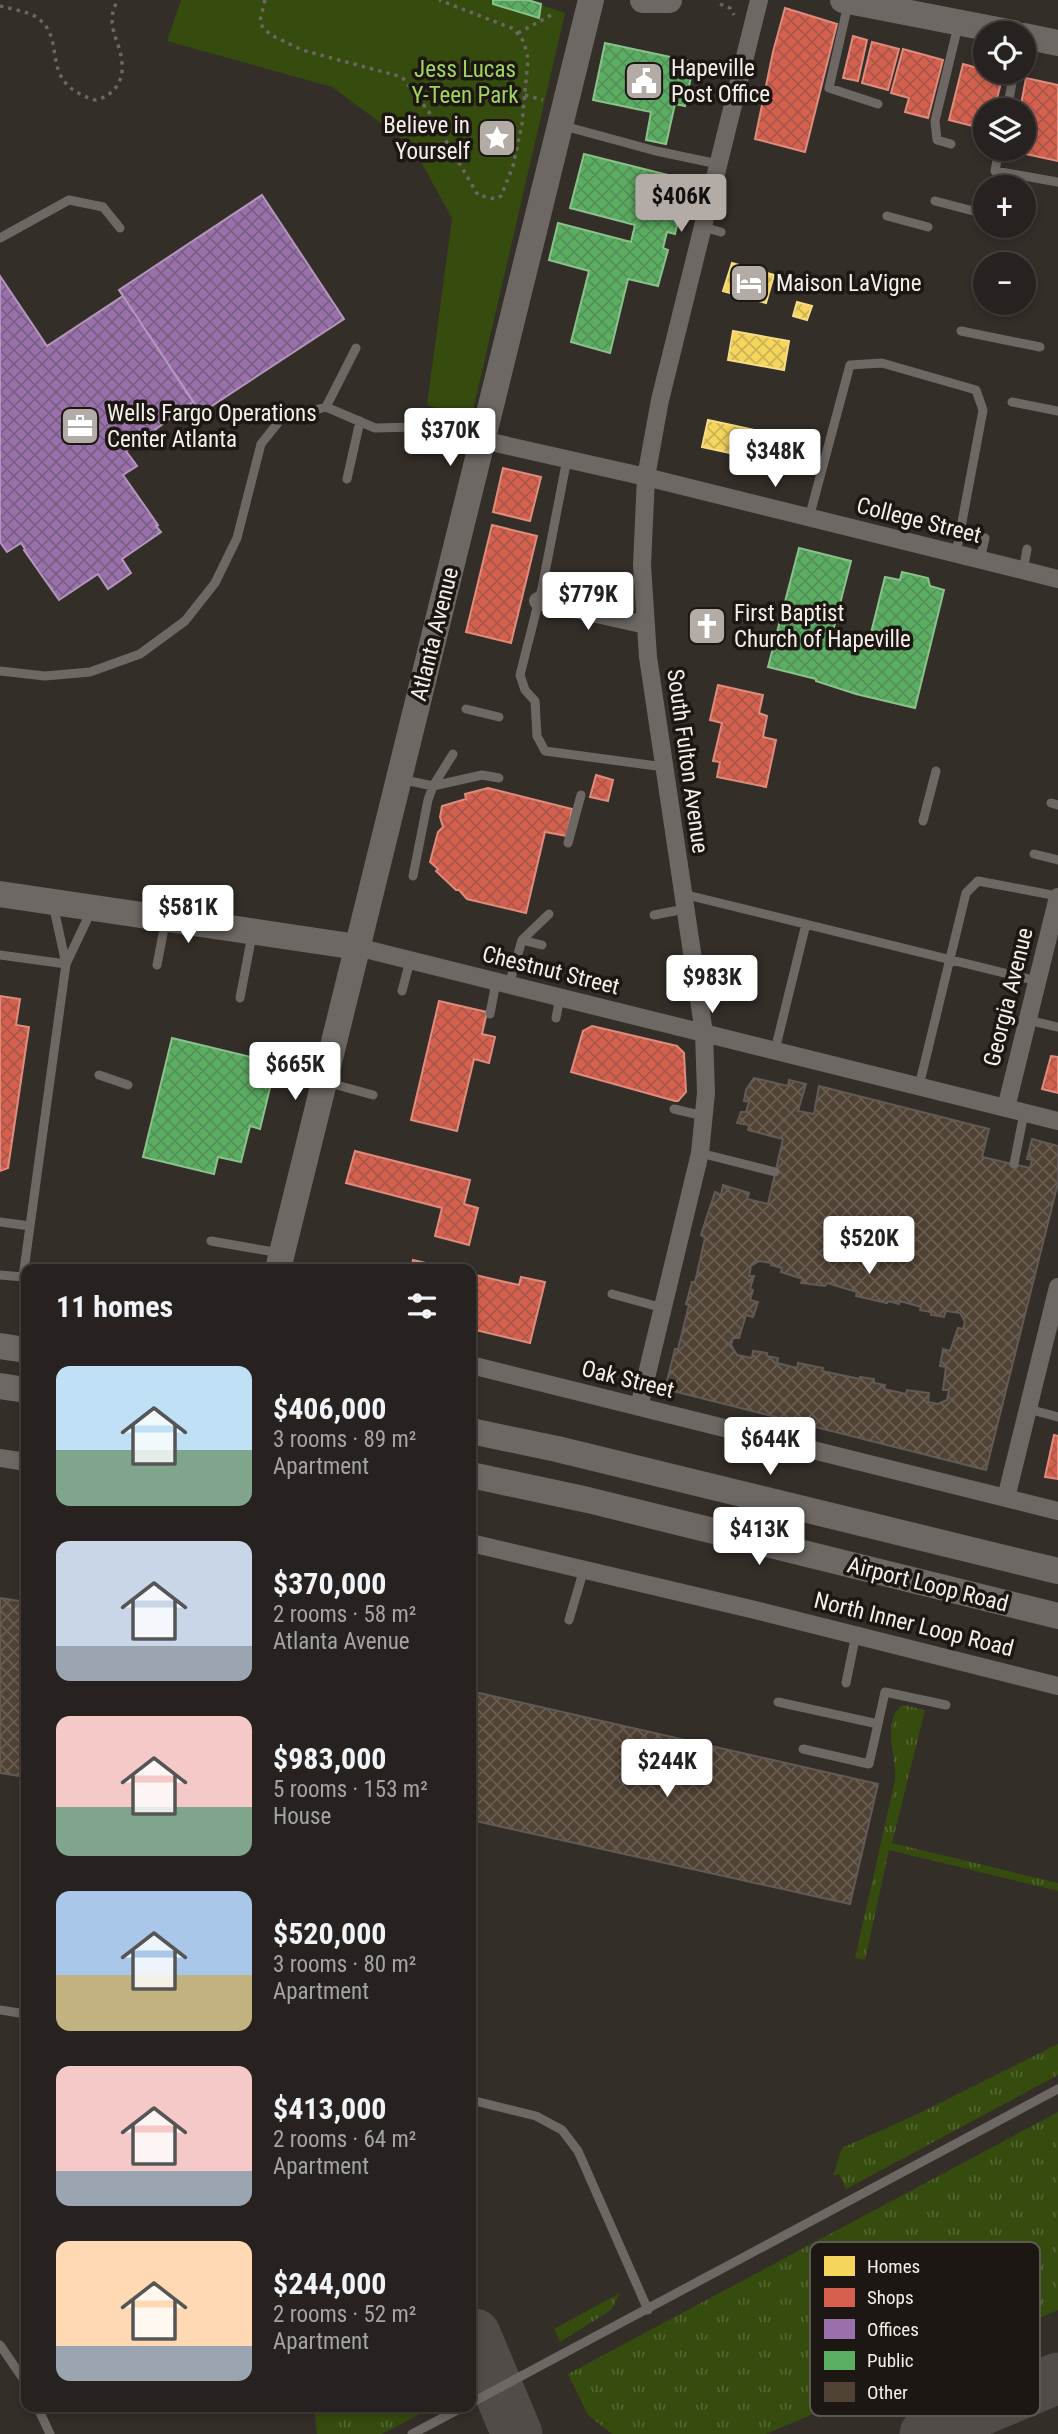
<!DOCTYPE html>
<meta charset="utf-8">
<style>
:root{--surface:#27221f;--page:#332f2c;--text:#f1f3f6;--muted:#a4a4a4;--line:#433f3d;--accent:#b2aba6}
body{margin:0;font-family:"Roboto Condensed",sans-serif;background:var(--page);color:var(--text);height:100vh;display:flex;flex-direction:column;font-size:26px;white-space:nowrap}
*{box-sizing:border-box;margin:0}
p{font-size:23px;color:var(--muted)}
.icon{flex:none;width:38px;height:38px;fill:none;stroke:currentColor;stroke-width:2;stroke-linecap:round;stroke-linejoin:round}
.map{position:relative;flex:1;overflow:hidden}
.drawer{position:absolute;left:21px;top:1264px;width:455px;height:1148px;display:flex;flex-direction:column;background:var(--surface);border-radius:14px;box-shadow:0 4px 10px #0003,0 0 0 2px var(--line)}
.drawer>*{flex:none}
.buttons{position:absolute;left:973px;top:21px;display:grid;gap:14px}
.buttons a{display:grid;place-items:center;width:63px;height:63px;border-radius:50%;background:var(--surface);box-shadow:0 4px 10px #0003,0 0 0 2px var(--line);font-size:35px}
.price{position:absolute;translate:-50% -60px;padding:0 16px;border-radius:7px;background:#fff;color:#222;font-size:23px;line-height:46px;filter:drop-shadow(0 2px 4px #0008)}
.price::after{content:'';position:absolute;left:50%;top:42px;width:21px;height:16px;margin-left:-10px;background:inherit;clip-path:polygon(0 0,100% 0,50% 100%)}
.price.active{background:var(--accent);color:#111}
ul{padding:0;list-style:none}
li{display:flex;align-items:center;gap:21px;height:175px;padding:0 35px}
li span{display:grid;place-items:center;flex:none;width:196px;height:140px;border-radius:14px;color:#555}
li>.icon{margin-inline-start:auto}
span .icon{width:84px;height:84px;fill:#fffc;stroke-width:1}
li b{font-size:30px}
h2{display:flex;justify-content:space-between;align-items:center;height:84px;padding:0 35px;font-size:30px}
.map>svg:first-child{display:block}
.grass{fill:url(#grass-tufts)}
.green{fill:#364b0e}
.homes{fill:url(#homes-cross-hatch);stroke:#f6dd86;stroke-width:2}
.shops{fill:url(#shops-cross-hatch);stroke:#e08b7c;stroke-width:2}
.offices{fill:url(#offices-cross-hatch);stroke:#b596be;stroke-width:2}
.public{fill:url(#public-cross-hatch);stroke:#89c28a;stroke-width:2}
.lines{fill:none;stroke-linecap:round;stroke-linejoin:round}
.taxiway{stroke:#524c48;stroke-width:51}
.building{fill:url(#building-cross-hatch);stroke:#605b57;stroke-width:2;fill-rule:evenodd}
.path{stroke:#6b6662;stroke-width:3.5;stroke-dasharray:3.5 5;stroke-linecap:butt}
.lane{stroke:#6d6864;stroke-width:9}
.street{stroke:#6d6864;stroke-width:18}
.secondary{stroke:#6d6864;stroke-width:26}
.labels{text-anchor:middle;stroke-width:7;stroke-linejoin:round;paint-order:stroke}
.poi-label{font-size:23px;fill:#f6efe9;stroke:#1c1713;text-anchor:start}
.park-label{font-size:23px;fill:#a3d45e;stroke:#1c1713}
.street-label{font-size:23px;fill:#f6efe9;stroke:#1c1713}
.key{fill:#1c1713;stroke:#5d5853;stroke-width:2}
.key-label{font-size:19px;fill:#f6efe9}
</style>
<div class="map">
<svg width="1058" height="2434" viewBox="0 0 1058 2434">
<defs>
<pattern id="grass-tufts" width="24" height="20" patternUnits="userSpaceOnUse" patternTransform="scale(1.75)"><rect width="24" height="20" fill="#364b0e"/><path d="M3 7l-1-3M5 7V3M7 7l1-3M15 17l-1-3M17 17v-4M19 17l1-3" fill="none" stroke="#546531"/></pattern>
<pattern id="homes-cross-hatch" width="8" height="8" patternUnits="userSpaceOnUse" patternTransform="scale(1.75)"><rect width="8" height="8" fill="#f6d55c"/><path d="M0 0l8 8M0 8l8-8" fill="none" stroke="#cbb256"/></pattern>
<pattern id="shops-cross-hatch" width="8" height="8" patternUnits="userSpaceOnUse" patternTransform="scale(1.75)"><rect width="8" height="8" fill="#d6604d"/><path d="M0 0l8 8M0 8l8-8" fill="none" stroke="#a5584b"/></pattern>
<pattern id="offices-cross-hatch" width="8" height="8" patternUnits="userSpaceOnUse" patternTransform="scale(1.75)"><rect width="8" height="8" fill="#9970ab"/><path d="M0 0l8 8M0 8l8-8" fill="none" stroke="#796083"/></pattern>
<pattern id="public-cross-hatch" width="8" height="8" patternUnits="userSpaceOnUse" patternTransform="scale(1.75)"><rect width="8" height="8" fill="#5aae61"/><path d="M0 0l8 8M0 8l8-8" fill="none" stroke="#558f59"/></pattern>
<pattern id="building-cross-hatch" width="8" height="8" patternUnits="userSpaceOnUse" patternTransform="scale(1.75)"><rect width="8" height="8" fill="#504234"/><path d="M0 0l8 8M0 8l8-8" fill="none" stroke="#6a5e51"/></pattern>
</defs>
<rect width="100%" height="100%" fill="#342e29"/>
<path class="grass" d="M903,1705l22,5 -33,133 166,40v8l-169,-41 -24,110 -10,-2 40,-178c3,-19 -15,-61 8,-75z
M1058,2044v31l-212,114 -7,-15 -6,2 9,-28 80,-36z
M1058,2112v198l-292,124h-154l-24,-19 -20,-41z
M620,2293l-9,17 -51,32 -6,-13z
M314,2406h110l2,5 -44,23h-65z"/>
<path class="green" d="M181,0h346l38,13 -94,406 -44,-14 25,-187 -40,-72 -80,-59 -165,-46z"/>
<path class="homes" d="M732,263l42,12 -8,28 -43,-12z
M797,302l15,4 -5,14 -14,-4z
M733,331l56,10 -5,29 -56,-10z
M708,420l65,14 -6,27 -65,-14z"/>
<path class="shops" d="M785,8l52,16 -32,128 -50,-13 18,-87z
M853,36l14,4 -9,41 -15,-3z
M872,42l27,7 -11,41 -26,-7z
M903,49l40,11 -15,58 -23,-6 4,-14 -18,-5z
M963,64l40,11 -9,35h-9v11l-9,-3 -3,8 -24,-6z
M1026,78l32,7v76l-47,-10 1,-2h12v-39h-4z
M503,468l38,9 -11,44 -37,-9z
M492,525l45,11 -26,107 -45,-11z
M718,685l45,10 -4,18 8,3 -4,21 13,3 -10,47 -49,-10 3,-15 -7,-1 9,-38 -12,-3z
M596,775l17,5 -5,21 -18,-4z
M488,788l84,21 -5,27 -22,-4 -19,81 -59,-14 -8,-9h-3l-20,-19 2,-2 -8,-7 8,-30 5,-5 -3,-10 2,-11 24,-7 -1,-5z
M0,996l20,3 -4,26 13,2 -21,141 -8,3z
M439,1001l48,11 -5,22 13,3 -6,26 -15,-4 -17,72 -46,-11z
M592,1026l85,20 7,7 2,39 -8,9h-3l-104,-29 12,-41z
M1051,1056l7,1v36l-16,-4z
M355,1151l115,29 -6,24 14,4 -9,37 -34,-9 7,-28 -96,-25z
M413,1260l38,9h-40z
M471,1274l48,11 2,-8 24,5 -15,61 -59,-14z
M1054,1435l4,1v43l-13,-2z"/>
<path class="offices" d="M262,195l82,124 -143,94 -82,-123z
M0,276l47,70 76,-50 70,106 -67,49 11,15 -14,9 35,50 -2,1 5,6 -39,27 9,14 -23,16 -10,-15 -39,26 -35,-50 1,-1 -4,-6 -14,9 -7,-10z"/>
<path class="public" d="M493,0h35l13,4 -2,14 -46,-14z
M605,43l89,19 -9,44 -10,-2 -9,40 -20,-4 5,-28 -58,-12z
M584,154l104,26 -13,54 -8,-2 -4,16 5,2 -10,36 -30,-7 -18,74 -39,-11 18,-71 -40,-11 9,-37 73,19 4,-17 -65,-17z
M799,548l52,13 -19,74 36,10 17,-68 15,3 2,-8 26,6 2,8 14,4 -29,118 -59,-14 -40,-13v-2l-48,-12z
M172,1038l104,25 -16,66 -10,-3 -9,36 -23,-5 -4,17 -71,-17z"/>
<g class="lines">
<path class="taxiway" d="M475,2334l42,100
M925,2434l133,-56"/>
</g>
<path class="building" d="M754,1078l34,8 1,-6 17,4 -8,27 16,3 5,-28 170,43 -7,28 48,11 2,-8 -5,-1 5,-20 26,7v37l-72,287 -321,-81 10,-40h3l11,-44 -3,-1 6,-22h3l10,-44 -4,-3 14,-43 6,3 2,-10 26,8 -2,6 21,5 15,-65 -35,-9 1,-5 -12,-2 4,-11h5l3,-10 -5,-1 2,-11zM759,1261l12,2v2l11,3 -1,4 22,7 -2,4 24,3 2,-3 30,9 -1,4 31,7 1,-2 11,3 1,-3 21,6 -1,3 11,2v3l13,2 2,-6 14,2 5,9 -2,7 -5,-1 -8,23 -7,-2 -3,17 6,1 -3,23h6l-2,10 -9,4 -10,-2 1,-9 -22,-3 -1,4 -22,-5 1,-4 -11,-2v-4l-14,-2v2l-38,-8 1,-3 -25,-5 -1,5 -20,-5 1,-5 -11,-2v-3l-14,-2 -1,7 -15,-3 -6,-10 2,-7h6l7,-23 7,2 5,-15 -8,-2 3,-10 -3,-1 4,-13h-5l2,-10z
M0,1598l26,4v175l-26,-4z
M471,1691l407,93 -28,120 -379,-84z"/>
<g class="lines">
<path class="path" d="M265,0l-5,21 3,7 8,7 31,15 100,27 27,35 49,83 17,4 6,-3 12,-30 9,-42 6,-65 -4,-17 -10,-13 -75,-29
M720,4l10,4 4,7
M0,6c11,3 27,5 36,11 34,22 -1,65 59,83 17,-3 29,-18 27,-36 -1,-24 -19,-38 -4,-64
M518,33l37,-20
M525,95l18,5"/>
<path class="lane" d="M848,4l-19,84 49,16
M1007,110l7,-38
M564,126l92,25 62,13
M951,144l-14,-4 -2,-19 23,-95
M999,149l-4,22 63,11
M935,201l50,13
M887,216l41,11
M703,227l18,5
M0,238l69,-38 34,7 17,21
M961,331l79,16
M1012,402l46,9
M326,407l30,-59
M567,459l-25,129 -22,87 5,15 10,11 2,35 8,15 119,16
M347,479l13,-58
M809,518l41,-153 32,-2 94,27 7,20 -27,144
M980,560l5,-22
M1023,571l4,-22
M0,671l45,5 45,-4 50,-18 45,-33 30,-38 22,-45 24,-94 20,-25 45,-12 49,21 40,-1 65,12
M466,709l33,8
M400,779l33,7 49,-11 17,3
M1051,803l7,2
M923,821l13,-50
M568,843l13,-48
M1034,854l24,6
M413,876l15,-76 5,-14 20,-32
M683,894l354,87
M53,904l13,60
M654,915l31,-6
M522,940l20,5
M0,955l66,9
M157,965l8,-42
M509,985l13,-45 27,-26
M402,991l8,-30
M240,998l12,-63
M490,1014l6,-32
M556,1018l4,-21
M1028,1020l30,7
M775,1050l31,-126
M99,1075l29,10
M326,1082l47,13
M919,1086l47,-193 12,-12 80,15
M674,1109l30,7
M700,1153l75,19
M1014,1164l10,-51
M0,1222l30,4
M211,1241l69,12
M0,1275l23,2 43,-313 26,-55
M612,1294l51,14
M1028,1409l30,8
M569,1620l15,-51
M846,1683l10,-49
M778,1702l100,22 7,-32 61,13
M803,1749l66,15 9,-40
M0,2010l26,4
M471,2100l65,16 26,14 16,21 70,159
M0,2345l26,38
M471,2403l587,-314
M37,2406l13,28
M412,2434l53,-28"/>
<path class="street" d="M482,440l164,37 412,102
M538,601l108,24
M357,947l701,174
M1006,1108l52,-211
M471,1365l587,146
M639,1407l61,-254 6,-60 -2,-60 -56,-376 -6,-92 4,-88 14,-77 99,-400
M0,1458l26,4
M1006,1498l52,-211
M471,1543l284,67 303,76"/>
<path class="secondary" d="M643,0h26
M843,0l170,33
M1024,36l34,7
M0,894l357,53
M278,1269l313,-1269
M0,1346l26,4
M0,1386l26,4
M471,1431l86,18 501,122
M471,1475l117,25 470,116"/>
</g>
<defs>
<g id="civic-square" transform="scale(2.0125)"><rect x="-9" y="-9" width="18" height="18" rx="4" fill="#b2aba6" stroke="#1c1713"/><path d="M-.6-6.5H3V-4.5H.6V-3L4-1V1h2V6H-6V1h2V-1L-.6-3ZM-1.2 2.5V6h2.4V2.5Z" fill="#fff"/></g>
<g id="sight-square" transform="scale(2.0125)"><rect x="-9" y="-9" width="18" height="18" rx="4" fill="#b2aba6" stroke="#1c1713"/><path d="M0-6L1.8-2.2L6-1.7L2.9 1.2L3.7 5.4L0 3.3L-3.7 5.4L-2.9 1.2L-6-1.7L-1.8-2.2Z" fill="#fff"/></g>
<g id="hotel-square" transform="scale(2.0125)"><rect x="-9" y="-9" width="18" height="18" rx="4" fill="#b2aba6" stroke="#1c1713"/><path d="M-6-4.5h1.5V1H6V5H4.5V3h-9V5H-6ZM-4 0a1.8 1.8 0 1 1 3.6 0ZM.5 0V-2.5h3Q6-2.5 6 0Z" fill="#fff"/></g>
<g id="office-square" transform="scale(2.0125)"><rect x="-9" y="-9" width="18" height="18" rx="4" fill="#b2aba6" stroke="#1c1713"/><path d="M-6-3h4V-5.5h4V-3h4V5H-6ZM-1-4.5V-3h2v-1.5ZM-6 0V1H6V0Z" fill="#fff"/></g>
<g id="church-square" transform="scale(2.0125)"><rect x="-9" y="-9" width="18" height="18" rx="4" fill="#b2aba6" stroke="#1c1713"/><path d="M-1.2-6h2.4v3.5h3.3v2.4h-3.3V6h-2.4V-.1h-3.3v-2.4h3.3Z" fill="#fff"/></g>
</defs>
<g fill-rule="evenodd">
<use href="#civic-square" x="644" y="81"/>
<use href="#sight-square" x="497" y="138"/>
<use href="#hotel-square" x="749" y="283"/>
<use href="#office-square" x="80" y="426"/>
<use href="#church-square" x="707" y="626"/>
</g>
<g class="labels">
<g class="poi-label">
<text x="671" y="76">Hapeville<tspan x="671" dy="26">Post Office</tspan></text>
<text x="470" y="133" text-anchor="end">Believe in<tspan x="470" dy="26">Yourself</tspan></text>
<text x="776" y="291">Maison LaVigne</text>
<text x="107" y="421">Wells Fargo Operations<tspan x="107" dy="26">Center Atlanta</tspan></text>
<text x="734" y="621">First Baptist<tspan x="734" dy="26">Church of Hapeville</tspan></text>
</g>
<g class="park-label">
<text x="465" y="77">Jess Lucas<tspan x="465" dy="26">Y-Teen Park</tspan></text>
</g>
<g class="street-label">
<text transform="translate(919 520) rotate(14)" y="8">College Street</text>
<text transform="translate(434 634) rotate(-76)" y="8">Atlanta Avenue</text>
<text transform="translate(688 761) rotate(82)" y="8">South Fulton Avenue</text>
<text transform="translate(551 970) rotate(14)" y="8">Chestnut Street</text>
<text transform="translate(1008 997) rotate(-76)" y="8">Georgia Avenue</text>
<text transform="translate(628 1379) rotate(14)" y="8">Oak Street</text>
<text transform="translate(928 1584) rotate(14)" y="8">Airport Loop Road</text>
<text transform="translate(914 1624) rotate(14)" y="8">North Inner Loop Road</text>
</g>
</g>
<rect x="810" y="2242" width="230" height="174" rx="10" class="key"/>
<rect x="824" y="2256" width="31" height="20" fill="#f6d55c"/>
<rect x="824" y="2288" width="31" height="19" fill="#d6604d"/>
<rect x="824" y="2319" width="31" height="20" fill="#9970ab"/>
<rect x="824" y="2351" width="31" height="19" fill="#5aae61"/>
<rect x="824" y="2382" width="31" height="20" fill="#504234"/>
<g class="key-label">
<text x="867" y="2273">Homes</text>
<text x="867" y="2304">Shops</text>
<text x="867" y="2336">Offices</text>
<text x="867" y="2367">Public</text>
<text x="867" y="2399">Other</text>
</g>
</svg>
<div class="buttons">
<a><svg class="icon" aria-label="locate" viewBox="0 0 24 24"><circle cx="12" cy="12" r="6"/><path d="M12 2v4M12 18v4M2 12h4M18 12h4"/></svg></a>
<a><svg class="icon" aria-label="layers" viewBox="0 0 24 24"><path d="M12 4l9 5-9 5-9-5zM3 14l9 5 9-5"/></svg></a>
<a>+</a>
<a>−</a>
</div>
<b class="price active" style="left:681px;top:234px">$406K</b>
<b class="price" style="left:450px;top:468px">$370K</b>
<b class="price" style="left:775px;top:489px">$348K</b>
<b class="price" style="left:588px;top:632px">$779K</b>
<b class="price" style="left:188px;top:945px">$581K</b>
<b class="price" style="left:712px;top:1015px">$983K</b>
<b class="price" style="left:295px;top:1102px">$665K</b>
<b class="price" style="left:869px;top:1276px">$520K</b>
<b class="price" style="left:770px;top:1477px">$644K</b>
<b class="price" style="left:759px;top:1567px">$413K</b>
<b class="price" style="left:667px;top:1799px">$244K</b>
<section class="drawer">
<h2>11 homes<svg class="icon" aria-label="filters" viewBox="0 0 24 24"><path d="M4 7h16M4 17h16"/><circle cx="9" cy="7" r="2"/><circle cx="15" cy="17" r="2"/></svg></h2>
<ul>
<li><span style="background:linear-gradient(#bfe0f5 60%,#7fa58c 0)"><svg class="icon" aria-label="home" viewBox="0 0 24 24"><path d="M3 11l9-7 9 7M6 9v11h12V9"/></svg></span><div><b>$406,000</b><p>3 rooms · 89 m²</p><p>Apartment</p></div></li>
<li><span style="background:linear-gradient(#c9d6e8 75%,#9aa5b1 0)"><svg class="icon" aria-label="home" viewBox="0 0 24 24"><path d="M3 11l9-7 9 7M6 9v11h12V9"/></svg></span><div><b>$370,000</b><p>2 rooms · 58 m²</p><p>Atlanta Avenue</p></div></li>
<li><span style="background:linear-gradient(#f6c9c9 65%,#7fa58c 0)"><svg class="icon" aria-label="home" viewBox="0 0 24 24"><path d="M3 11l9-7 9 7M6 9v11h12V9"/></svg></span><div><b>$983,000</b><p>5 rooms · 153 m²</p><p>House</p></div></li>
<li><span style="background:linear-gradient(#a9c7e8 60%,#c2b280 0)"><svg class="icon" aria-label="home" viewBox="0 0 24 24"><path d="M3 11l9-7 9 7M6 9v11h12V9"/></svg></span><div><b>$520,000</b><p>3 rooms · 80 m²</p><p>Apartment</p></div></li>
<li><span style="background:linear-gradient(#f6c9c9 75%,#9aa5b1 0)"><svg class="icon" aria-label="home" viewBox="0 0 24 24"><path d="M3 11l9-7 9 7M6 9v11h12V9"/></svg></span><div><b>$413,000</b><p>2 rooms · 64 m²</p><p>Apartment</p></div></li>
<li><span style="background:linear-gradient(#ffd9b3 75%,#9aa5b1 0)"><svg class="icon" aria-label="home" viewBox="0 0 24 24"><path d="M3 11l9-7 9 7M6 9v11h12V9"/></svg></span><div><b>$244,000</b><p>2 rooms · 52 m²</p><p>Apartment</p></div></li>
</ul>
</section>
</div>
